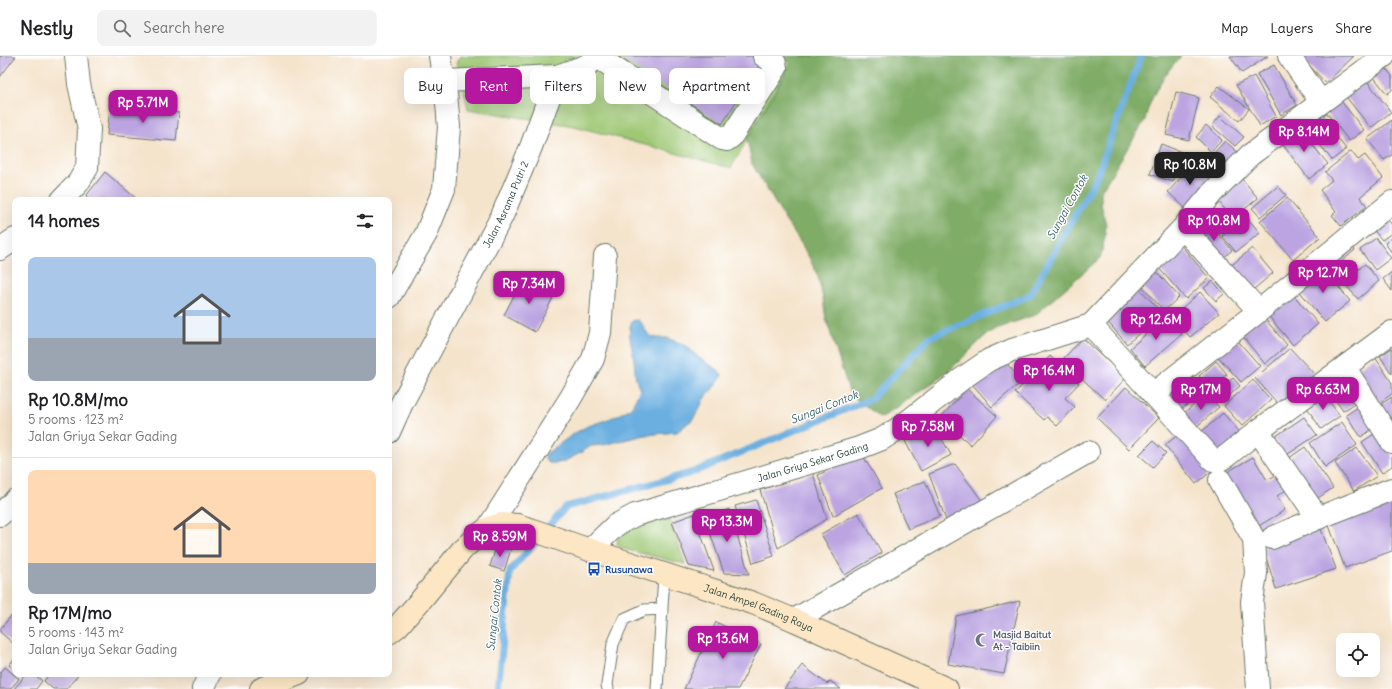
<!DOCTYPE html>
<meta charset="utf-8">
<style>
:root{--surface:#fff;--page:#f2f2f2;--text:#202124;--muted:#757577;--line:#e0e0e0;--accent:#b5179e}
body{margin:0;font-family:Delius,sans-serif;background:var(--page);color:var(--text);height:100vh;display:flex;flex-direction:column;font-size:15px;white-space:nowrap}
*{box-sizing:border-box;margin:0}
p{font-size:13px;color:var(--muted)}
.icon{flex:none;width:22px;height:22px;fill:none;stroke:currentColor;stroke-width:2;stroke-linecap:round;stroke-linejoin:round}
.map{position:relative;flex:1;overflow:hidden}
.details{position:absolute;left:12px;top:141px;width:380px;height:480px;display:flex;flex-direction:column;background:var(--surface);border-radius:8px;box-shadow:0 4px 16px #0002}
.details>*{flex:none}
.guide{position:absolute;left:404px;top:12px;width:380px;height:36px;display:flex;gap:8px}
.fabs{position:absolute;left:1336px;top:577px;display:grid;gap:8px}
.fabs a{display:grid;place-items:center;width:44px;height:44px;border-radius:8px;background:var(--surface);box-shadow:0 4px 16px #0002;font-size:20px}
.price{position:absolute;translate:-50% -34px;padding:0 9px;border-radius:8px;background:var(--accent);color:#fff;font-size:13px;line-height:26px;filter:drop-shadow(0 1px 2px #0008)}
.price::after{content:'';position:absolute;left:50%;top:24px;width:12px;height:9px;margin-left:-6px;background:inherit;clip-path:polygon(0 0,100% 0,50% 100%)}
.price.current{background:#222;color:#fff}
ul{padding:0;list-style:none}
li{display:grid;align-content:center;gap:8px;height:212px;padding:0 16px}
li+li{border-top:1px solid var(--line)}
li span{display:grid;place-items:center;height:124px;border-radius:8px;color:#555}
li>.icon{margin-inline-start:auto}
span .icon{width:72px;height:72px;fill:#fffc;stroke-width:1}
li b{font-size:17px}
h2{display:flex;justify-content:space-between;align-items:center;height:48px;padding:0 16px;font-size:17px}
.chip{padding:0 14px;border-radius:8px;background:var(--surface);box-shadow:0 4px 16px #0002;font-size:14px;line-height:36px}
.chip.current{background:var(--accent);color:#fff}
header{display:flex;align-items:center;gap:24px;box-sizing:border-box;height:56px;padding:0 20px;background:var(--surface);border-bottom:1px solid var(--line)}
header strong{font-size:19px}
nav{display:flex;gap:22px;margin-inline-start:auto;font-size:14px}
.search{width:280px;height:36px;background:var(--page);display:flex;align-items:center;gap:10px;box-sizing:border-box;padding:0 14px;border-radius:8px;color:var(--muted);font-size:15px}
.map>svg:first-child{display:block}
.green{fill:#9fc874;stroke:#5f8254}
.forest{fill:#7fac66;stroke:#4f744d}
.water{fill:#6aafe0;stroke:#44768a}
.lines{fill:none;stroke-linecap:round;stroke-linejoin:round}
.stream{stroke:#6aafe0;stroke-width:7}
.building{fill:#bba4e1}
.service-casing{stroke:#6a7769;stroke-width:13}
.minor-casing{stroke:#6a7769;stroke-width:24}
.secondary-casing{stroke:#6a7769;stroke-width:24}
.service{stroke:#fff;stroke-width:11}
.minor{stroke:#fff;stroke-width:22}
.secondary{stroke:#fce6c4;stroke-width:22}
.labels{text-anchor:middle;stroke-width:3;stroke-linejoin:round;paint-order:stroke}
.street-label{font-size:10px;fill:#1f3d34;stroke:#fff}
.transit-label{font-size:10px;font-weight:bold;fill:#164399;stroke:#fff;text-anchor:start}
.worship-label{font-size:10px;font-weight:bold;fill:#5b616d;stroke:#fff;text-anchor:start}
.water-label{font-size:11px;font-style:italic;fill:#365f68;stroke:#fff}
</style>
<header>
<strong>Nestly</strong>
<div class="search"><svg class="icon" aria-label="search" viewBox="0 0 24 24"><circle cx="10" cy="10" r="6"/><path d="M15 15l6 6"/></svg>Search here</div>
<nav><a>Map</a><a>Layers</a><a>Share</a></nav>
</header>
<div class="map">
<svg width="1392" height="633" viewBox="0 0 1392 633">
<rect width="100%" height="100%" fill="#fff"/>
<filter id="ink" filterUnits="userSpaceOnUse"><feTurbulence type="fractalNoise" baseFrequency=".025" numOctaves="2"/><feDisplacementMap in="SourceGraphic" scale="8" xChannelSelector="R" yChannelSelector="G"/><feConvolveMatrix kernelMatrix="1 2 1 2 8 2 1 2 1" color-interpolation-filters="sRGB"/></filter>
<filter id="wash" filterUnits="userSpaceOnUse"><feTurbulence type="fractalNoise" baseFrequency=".012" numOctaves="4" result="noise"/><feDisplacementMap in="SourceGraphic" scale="16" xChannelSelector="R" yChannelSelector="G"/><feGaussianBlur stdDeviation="0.9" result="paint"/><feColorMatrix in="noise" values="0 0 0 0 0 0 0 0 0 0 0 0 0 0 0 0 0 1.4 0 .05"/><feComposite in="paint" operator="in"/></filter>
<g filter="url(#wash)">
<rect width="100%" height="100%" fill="#f5e4cc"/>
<path class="green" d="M460,0h324l7,7 -60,105 -157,-42 -106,-17 -6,-29 -6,-17z
M669,462l16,46 -61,-15 -7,-4 1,-6 4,-8z"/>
<path class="forest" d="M784,0h397c-17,18 -31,40 -36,64l-44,71v13l5,21 -1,12 -5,21 -65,57 -40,14 -10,7 -33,32 -18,14 -53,36 -31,-24 -24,-75 -3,-21 -5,-21 -8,-18 -11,-19 -12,-17 -35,-59 -5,-25 44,-76z"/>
<path class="water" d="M638,264l4,4 5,9 4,3 5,2h11l16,6 5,3 11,11 19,12 4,5 -3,6 -16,19 -4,10 -6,9 -16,13 -32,3 -42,10 -12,1 -9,6 -19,10 -5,1h-9l-4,-4 1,-5c14,-10 27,-21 42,-28 12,-4 31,-10 41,-17 5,-4 8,-13 11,-19 -7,-14 -4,-22 -7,-36 -2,-11 -6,-24 -1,-33z"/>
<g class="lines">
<path class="stream" d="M498,633l12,-118 56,-64 125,-34 180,-74 59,-62 100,-42 66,-117 45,-122"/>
</g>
<g id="blocks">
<path class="building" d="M0,0h16l-16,21z
M617,0h137l8,5 -40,63z
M1230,0h38l-26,17z
M1301,0h53l-28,27 -25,-26z
M1381,6l11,14v14l-5,4 -18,-23z
M1274,9l23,40 -16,10 -24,-41z
M1254,20l22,40 -16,10 -24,-41z
M1367,25l24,31 -20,16 -25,-31z
M1219,30l30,23 -10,12 -29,-24z
M1176,36l23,6 -10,42 -23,-5z
M1337,40l27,34 -15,11 -27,-34z
M110,51l69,6 -3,28 -69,-6z
M1314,52l32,41 -14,11 -33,-41z
M1220,60l24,21 -9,9 -23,-20z
M1392,64v35l-8,5 -17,-21z
M1206,69l16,15 -11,12 -15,-15z
M1298,71l30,37 -19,15 -29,-38z
M1225,85l18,16 -13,13 -18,-15z
M1161,88l23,9 -11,29 -23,-8z
M1351,95l7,9 7,-5 18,23 -23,19 7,9 -26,20 -9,-11 4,-3 -16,-22 12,-10 -7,-8z
M1193,108l19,17 -26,28 -18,-17z
M105,116l33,28h-48l-4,-4z
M1238,118l20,24 -25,21 -20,-24z
M1278,130l8,9 -26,22 -8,-9z
M1287,142l33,39 -27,23 -33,-39z
M1246,160l14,17 -24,19 -14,-16z
M1386,161l6,8v8l-10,7 -10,-12z
M1208,166l24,28 -13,12 -24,-28z
M1376,182l15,20 -16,12 -15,-20z
M1392,182v15l-7,-10z
M1180,188l29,34 -23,21 -30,-34z
M1350,188l5,6 -21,18 -5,-7z
M1252,192l21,25 -25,21 -21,-25z
M1365,208l14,17 -21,18 -15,-17z
M1321,210l29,35 -25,21 -29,-35z
M1156,215l23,26 -15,14 -23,-26z
M1392,216v19l-9,-12z
M523,222l32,16 -20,38 -31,-17z
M1213,225l11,13 -8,7 -12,-13z
M1140,233l22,24 -35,31 -22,-25z
M1200,236l19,21 -29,24 -18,-20z
M1291,236l27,32 -25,21 -27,-32z
M1261,258l26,31 -22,19 -26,-32z
M1167,260l15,18 -37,32 -15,-18z
M1232,278l28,32 -19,16 -28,-31z
M1083,282l43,40 -21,22 -43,-40z
M1290,292l25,27 -35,31 -25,-28z
M1392,292v26l-12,-18z
M1050,300l29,27 -14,15 10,9 -18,19 -10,-9 -3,3 -29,-27z
M1375,301l17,26v11l-16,11 -23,-33z
M1002,302l20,23 -30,26 -20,-23z
M1216,305l11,13 -17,15 -11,-13z
M1188,315l16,19 -23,20 -16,-19z
M1233,322l7,8 -17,15 -7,-9z
M1253,324l18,20 -29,26 -18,-20z
M1346,326l13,19 -16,10 -13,-19z
M1126,331l33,31 -30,31 -32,-31z
M967,333l30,27 -26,29 -31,-27z
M1207,338l12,13 -24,21 -12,-14z
M1324,338l16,22 -19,13 -15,-23z
M1392,341v22l-6,3 -10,-15z
M1361,349l14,22 -14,10 -15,-22z
M1223,357l19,22 -26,23 -19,-22z
M1304,361l13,18 -32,21 -12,-18z
M1342,366l15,23 -32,22 -15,-24z
M934,369l17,30 -30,16 -16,-30z
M1183,375l31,38 -18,15 -31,-39z
M1377,376l15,23v11l-10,7 -20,-31z
M1153,385l13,12 -13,14 -14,-12z
M1305,391l28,41 -21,14 -27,-41z
M1357,392l20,28 -23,15 -19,-28z
M862,398l20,34 -49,28 -15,-41z
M1253,401l14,23 13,-7 9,15 -12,8 8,14 -28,17 -33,-53z
M955,408l31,42 -40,14 -17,-46z
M813,417l14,46 -49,29 -18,-58z
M925,425l15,35 -32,13 -15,-35z
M1392,443v52l-47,17 -17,-45z
M756,444l18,56 -21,7 -18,-57z
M729,453l20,65 -25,-1 -19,-55z
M858,457l24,40 -37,22 -24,-41z
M694,458l20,57 -25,-5 -17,-44z
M1319,468l17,45 -60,20 -13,-41z
M497,488l14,5 -7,22 -14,-5z
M1020,545l-16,73 -56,-10 8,-48z
M12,559l3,3v27l-15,-13v-3z
M716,566l45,22 -23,45h-54z
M15,602v12l-6,-5z
M802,609l25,19 3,-3 11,8h-57z
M5,611l14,12 -9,10h-10v-16z
M27,618h7l8,7 -6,8h-22z
M49,618h30l-13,15h-13l-9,-8z"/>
</g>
</g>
<g filter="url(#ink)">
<use href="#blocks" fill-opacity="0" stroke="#6a7769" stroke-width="1"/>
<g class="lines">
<g class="service-casing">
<path id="service" d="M608,633l-1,-4 6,-41 11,-25 20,-9 18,-1
M657,633l7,-114"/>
</g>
<g class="minor-casing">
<g id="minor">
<path d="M440,0l2,14 3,11"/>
<path d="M596,0l126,83 5,1 4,-3 45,-69 -1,-5 -11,-7"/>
<path d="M1289,0l32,46"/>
<path d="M62,144l16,-17 9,-15 2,-39 -10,-45 -3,-28"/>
<path d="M1183,172l76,83"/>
<path d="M0,193l15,-10"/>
<path d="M389,241l37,-63 18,-45 5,-62 -4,-46 112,-5"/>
<path d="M1091,269l122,135 5,1 7,-4 33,-26 134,-99"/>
<path d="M1345,312l47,74"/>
<path d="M1153,338l106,-83 133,-109"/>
<path d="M1258,375l60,87 74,-29"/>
<path id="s1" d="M389,376l13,-29 100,-187 29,-69 26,-71 29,-10 12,-9"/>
<path d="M1220,424l34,59 2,34 -4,29 6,87"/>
<path d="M0,459l15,-15"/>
<path d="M488,472l82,-129 23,-40 7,-26 5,-77"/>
<path d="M1272,482l46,-20"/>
<path id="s2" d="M590,494l26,-25 19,-10 224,-67 23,-9 20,-13 61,-48 26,-18 23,-10 79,-25 92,-97 30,-36 37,-37 134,-99"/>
<path d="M794,564l294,-168"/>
<path d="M203,633l7,-15"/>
</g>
</g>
<g class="secondary-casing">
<g id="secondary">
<path id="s3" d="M389,577l8,-6 23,-26 42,-51 15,-14 11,-8 14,-4 16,1 72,25 163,53 41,17 153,69"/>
<path d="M261,633l38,-15"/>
</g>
</g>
<use href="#service" class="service"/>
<use href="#minor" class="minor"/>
<use href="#secondary" class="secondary"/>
</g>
</g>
<defs>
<g id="bus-bare" transform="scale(1.08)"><path d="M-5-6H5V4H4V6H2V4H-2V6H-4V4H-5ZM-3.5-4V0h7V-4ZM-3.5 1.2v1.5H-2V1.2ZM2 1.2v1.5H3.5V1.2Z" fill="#1a4fb4" stroke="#fff" stroke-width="2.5" paint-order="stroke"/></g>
<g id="mosque-bare" transform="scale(1.08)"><path d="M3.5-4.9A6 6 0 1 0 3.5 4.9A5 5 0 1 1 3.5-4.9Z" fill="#6b7280" stroke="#fff" stroke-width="2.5" paint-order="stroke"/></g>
</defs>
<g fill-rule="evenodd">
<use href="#bus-bare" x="594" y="513"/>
<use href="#mosque-bare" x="982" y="584"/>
</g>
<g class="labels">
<g class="street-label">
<text dy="4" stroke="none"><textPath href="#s1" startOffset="256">Jalan Asrama Putri 2</textPath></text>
<text dy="4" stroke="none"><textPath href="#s2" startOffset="243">Jalan Griya Sekar Gading</textPath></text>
<text dy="4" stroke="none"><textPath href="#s3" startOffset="430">Jalan Ampel Gading Raya</textPath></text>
</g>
<g class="transit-label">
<text x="605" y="517">Rusunawa</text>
</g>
<g class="worship-label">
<text x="993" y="582">Masjid Baitut<tspan x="993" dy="12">At - Taibiin</tspan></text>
</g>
<g class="water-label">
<text transform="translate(1067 151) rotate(-61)" y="4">Sungai Contok</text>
<text transform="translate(824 351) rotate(-22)" y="4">Sungai Contok</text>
<text transform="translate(494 559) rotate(-84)" y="4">Sungai Contok</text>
</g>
</g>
</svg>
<div class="fabs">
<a><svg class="icon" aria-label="locate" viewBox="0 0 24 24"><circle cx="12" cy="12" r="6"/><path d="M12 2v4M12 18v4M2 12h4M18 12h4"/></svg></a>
</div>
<b class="price" style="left:143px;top:68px">Rp 5.71M</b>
<b class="price" style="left:1304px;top:97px">Rp 8.14M</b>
<b class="price current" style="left:1190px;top:130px">Rp 10.8M</b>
<b class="price" style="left:1214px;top:186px">Rp 10.8M</b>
<b class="price" style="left:1323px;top:238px">Rp 12.7M</b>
<b class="price" style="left:529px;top:249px">Rp 7.34M</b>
<b class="price" style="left:1156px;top:285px">Rp 12.6M</b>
<b class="price" style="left:1049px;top:336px">Rp 16.4M</b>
<b class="price" style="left:1201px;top:355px">Rp 17M</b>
<b class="price" style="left:1323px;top:355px">Rp 6.63M</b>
<b class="price" style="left:928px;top:392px">Rp 7.58M</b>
<b class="price" style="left:727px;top:487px">Rp 13.3M</b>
<b class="price" style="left:500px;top:502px">Rp 8.59M</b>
<b class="price" style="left:723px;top:604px">Rp 13.6M</b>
<div class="guide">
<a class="chip">Buy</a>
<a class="chip current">Rent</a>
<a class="chip">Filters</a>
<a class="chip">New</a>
<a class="chip">Apartment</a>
</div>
<section class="details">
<h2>14 homes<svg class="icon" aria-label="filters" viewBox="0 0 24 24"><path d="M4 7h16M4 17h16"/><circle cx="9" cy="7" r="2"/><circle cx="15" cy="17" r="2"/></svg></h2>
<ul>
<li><span style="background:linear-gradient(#a9c7e8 65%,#9aa5b1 0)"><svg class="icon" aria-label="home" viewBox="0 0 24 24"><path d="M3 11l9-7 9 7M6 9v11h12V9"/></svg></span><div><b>Rp 10.8M/mo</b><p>5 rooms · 123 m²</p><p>Jalan Griya Sekar Gading</p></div></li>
<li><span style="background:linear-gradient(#ffd9b3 75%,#9aa5b1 0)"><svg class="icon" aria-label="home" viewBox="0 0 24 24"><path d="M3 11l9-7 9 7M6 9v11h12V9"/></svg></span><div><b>Rp 17M/mo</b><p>5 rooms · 143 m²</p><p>Jalan Griya Sekar Gading</p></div></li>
</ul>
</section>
</div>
